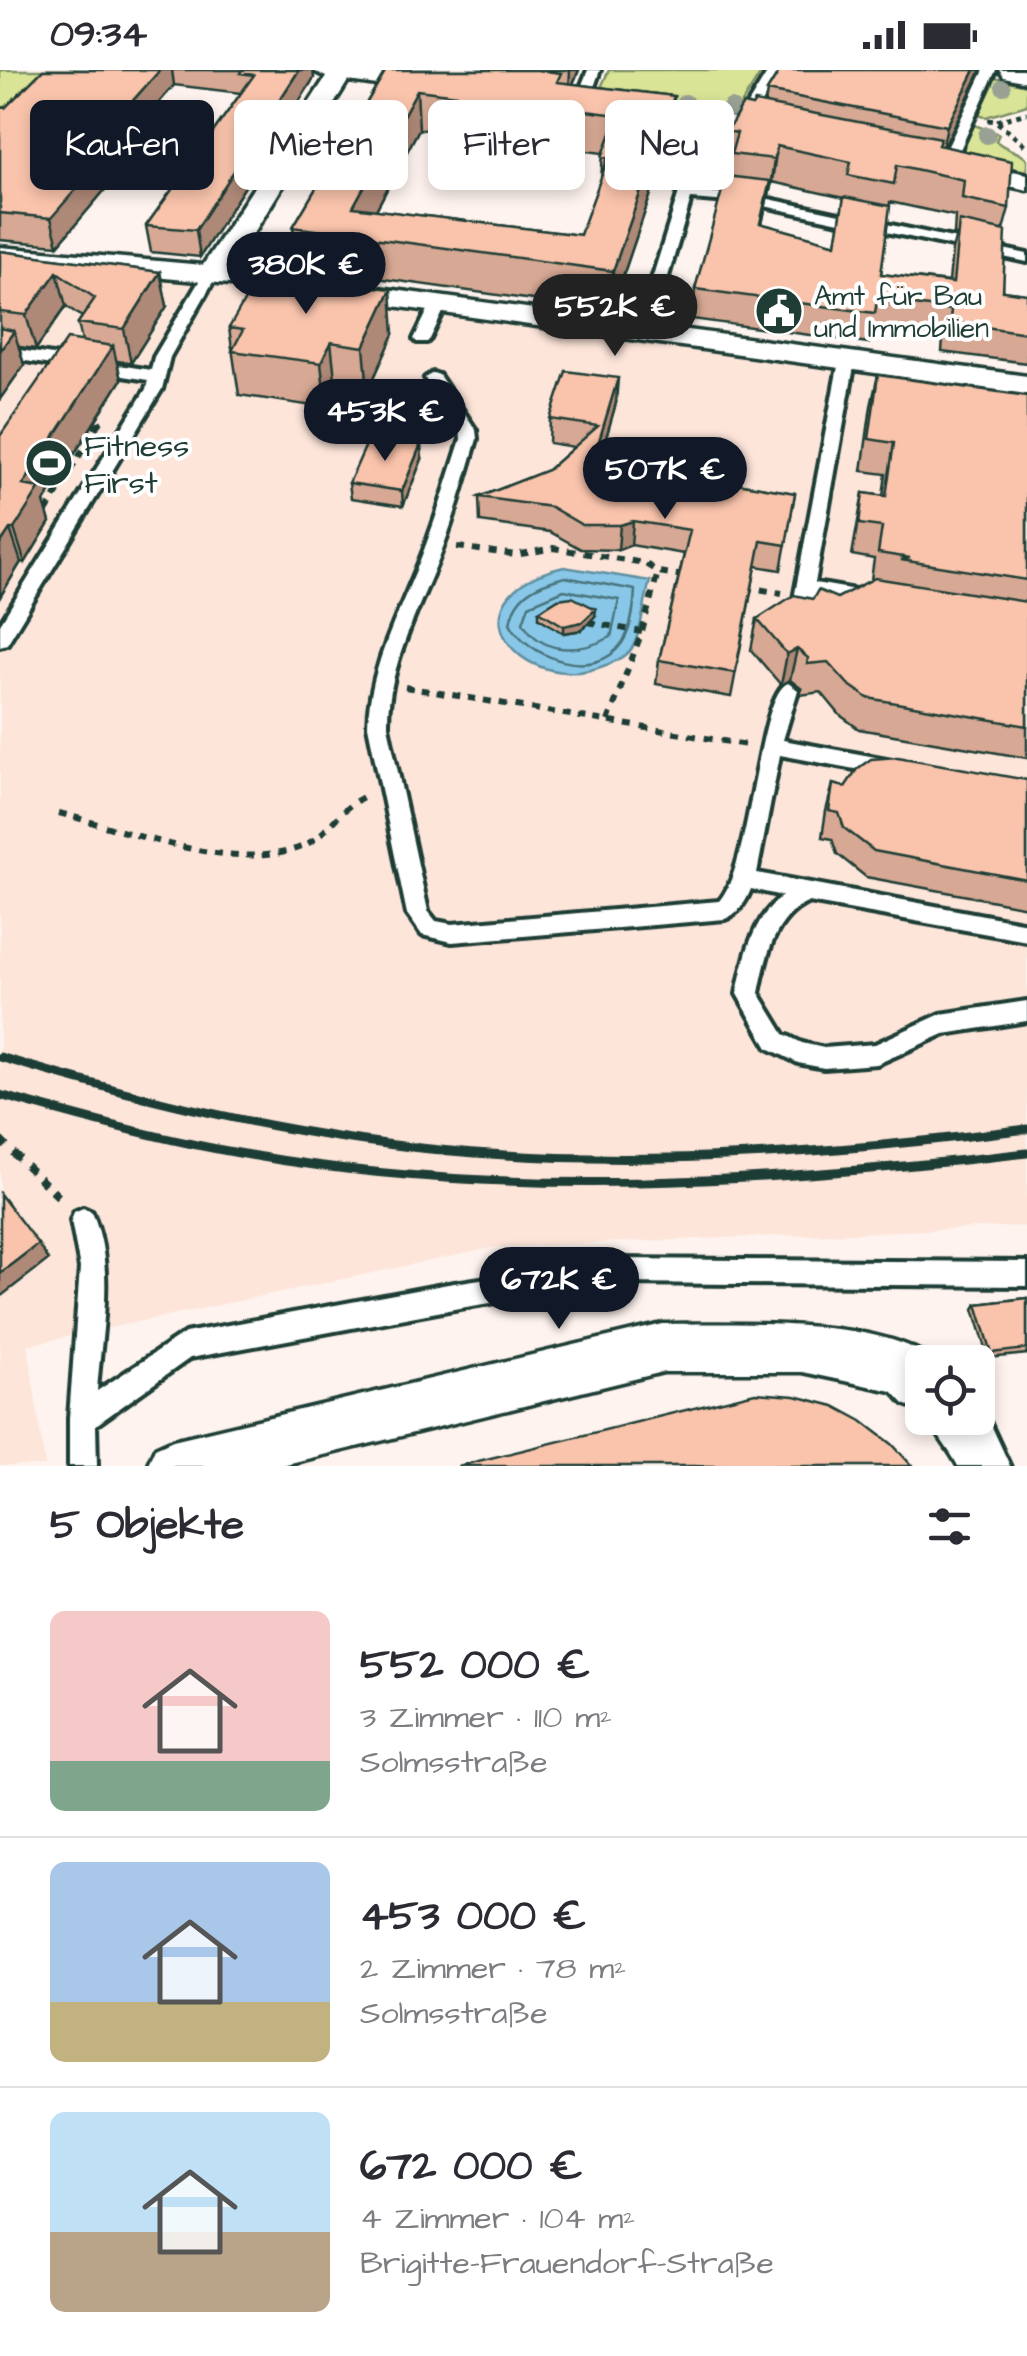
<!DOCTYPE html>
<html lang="de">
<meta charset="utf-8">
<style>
:root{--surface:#fff;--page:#f2f2f3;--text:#2b2b33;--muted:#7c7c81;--line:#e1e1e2;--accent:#111827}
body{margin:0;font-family:"Architects Daughter",sans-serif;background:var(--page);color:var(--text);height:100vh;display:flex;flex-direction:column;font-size:38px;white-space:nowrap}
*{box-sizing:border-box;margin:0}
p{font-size:32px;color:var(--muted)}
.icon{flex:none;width:55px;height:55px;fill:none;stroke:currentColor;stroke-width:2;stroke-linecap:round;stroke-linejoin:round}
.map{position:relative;height:1396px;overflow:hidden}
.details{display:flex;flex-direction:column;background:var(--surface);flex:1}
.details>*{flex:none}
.hud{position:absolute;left:30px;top:30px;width:968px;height:90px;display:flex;gap:20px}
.fabs{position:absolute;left:905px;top:1275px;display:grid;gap:20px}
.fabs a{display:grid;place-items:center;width:90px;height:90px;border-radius:15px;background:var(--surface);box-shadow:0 5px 15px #0003;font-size:50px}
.price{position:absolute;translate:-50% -85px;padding:0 22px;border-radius:35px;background:var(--accent);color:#fff;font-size:32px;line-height:65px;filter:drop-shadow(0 2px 5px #0008)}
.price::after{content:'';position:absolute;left:50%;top:60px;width:30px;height:22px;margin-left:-15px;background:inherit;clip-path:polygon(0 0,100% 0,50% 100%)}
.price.on{background:#222;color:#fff}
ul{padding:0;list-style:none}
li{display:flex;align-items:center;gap:30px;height:250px;padding:0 50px}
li+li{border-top:2px solid var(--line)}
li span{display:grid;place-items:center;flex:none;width:280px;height:200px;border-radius:15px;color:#555}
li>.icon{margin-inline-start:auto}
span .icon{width:120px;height:120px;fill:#fffc;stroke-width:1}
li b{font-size:42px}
h2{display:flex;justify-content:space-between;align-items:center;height:120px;padding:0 50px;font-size:42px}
.chip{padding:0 35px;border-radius:15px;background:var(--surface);box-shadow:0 5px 15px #0003;font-size:35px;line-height:90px}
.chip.on{background:var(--accent);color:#fff}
.status{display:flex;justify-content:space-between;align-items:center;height:70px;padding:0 50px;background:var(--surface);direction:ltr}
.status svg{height:28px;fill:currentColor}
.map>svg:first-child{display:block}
.built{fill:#fde5da}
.green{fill:#d9e496;stroke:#7c9065;stroke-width:2.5}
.water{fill:#89c7e9;stroke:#5f90a1;stroke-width:2.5}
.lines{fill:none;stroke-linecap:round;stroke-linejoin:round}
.shore{stroke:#49747c;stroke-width:2.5}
.lane-casing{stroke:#1f3d34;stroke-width:8}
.street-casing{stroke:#1f3d34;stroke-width:7}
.secondary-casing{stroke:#1f3d34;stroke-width:7}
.path-far2{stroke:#1f3d34;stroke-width:5;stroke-dasharray:5 5;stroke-linecap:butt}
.path-far1{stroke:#1f3d34;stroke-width:6;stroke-dasharray:8 8;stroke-linecap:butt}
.path{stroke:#1f3d34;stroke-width:8;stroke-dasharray:9 9;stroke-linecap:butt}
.lane{fill:#fff;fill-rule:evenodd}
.street{fill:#fff;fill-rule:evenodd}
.secondary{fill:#fff;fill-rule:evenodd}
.rail{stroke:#1f3d34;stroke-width:9}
.tree{fill:#98a193}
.wall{fill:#d7a994;stroke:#1f3d34;stroke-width:2.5;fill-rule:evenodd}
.shaded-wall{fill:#af8978;stroke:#1f3d34;stroke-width:2.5}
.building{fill:#fac4ac;stroke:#1f3d34;stroke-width:2.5;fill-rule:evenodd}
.labels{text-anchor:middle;stroke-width:8;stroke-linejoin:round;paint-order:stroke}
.far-poi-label{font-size:28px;fill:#1f3d34;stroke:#fff;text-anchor:start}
.poi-label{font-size:32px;fill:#1f3d34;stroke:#fff;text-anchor:start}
</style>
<div class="status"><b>09:34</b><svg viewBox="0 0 49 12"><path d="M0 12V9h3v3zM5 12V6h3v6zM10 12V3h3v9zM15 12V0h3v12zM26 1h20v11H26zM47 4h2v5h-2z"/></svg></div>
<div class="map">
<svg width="1027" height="1396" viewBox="0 0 1027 1396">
<rect width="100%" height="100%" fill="#fef3ee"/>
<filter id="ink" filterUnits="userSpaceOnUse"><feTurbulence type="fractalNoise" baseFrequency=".01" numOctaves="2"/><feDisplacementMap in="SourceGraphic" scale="20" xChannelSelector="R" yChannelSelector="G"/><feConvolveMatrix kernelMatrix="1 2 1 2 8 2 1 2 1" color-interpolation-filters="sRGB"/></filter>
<g filter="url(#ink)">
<path class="built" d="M0,185l211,18 816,112v841l-531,21 -468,98 17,121h-45z"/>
<path class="green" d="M0,0h74l-74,55z
M609,0h154l-28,44 -138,-18z
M990,7l37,8v20l-41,12 -15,-3z
M969,53l30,11 -3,7c10,9 21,9 31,18v12l-68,-14z"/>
<path class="water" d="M564,497l86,14c-6,20 -8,50 -18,67 -5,9 -17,14 -26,17 -86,35 -165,-69 -42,-98z"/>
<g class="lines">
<path class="shore" d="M565,507l70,13c-1,17 -3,39 -13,53 -27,40 -94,15 -112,-20 5,-30 28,-39 55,-46z
M564,520l55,10 -8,37c-31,16 -69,19 -88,-15l6,-17z"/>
<g class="lane-casing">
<path id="lane" d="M588,0h12l-12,34 -7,4 -7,-4z
M769,0h12l-33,57h-10l-2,-3z
M984,0h12l-43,95 -12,3 -2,-3z
M708,47l7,4 -21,70 61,5 272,58v8l-272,-58 -64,-5 -40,135 -3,3h-10l-3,-3 66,-213z
M211,199l7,4 -48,84 -8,32 -155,255 -7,2v-22l146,-235 2,-9 -148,-23v-10l151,23 3,-13 50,-84z
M439,229l8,5 -17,35 -3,3h-10l-3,-3 17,-35z
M847,286l8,5 -40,222 52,9 9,6 -9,6 -54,-8 -5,24 -9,7 -9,-7 49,-259z
M433,303l6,2 37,55 1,9c-11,37 -21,74 -35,111 -21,56 -55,115 -54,176l40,185 8,10 16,3 267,-23c33,-34 38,-206 69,-218l10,7 -15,50 109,20 7,3 3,5 -3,5 -7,3 -112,-21 -23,118 270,50v18l-218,-39c-36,16 -43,56 -50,91l25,41 18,9 22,5 51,-4 66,-30 86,-13v20l-83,13 -67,30 -53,4 -26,-5 -30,-15 -31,-54c7,-35 15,-75 45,-98l-31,-7c-5,13 -13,25 -26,30l-273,23 -30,-7 -15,-21 -39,-188c1,-61 35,-120 56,-176 14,-37 25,-74 37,-111l-1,-9 -35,-52z
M83,1138l9,4c24,55 9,121 5,179l88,-58 263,-49 164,-25 415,3v24l-415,-3 -164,27 -258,48 -94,67 1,41h-28v-48l11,-150 -9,-48 3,-8z"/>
</g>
<g class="street-casing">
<path id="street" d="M312,0c29,0 109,0 128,15l-12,7 -80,-11 -116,187 795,108v18l-786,-109 -241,-22v-16l203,18 123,-188z
M621,33l159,21 12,7 -12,7 -168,-23 -3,-5 3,-5z
M961,90l66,14v16l-75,-17 -4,-5z
M663,1254c64,0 225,-7 271,38h-12v49l-18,-7 -12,-13 -90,-19h-139l-385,94h-131l8,-18 18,-8z
M978,1336l8,8 24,52h-52c-9,-18 -22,-30 -29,-48h49z"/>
</g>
<g class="secondary-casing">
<path id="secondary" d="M999,0h28v12l-23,-5z"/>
</g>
<path class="path-far2" d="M988,50l8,1 31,26
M997,51l30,-8
M98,354l8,-4"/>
<path class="path-far1" d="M46,442l52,-88 5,-3
M457,477l59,8 37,-7 91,15 14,9 26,4
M745,517l37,6
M588,552l54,10
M405,617l342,58
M608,651l34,-89 16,-60
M59,743c66,17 179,62 244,33 27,-12 34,-39 67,-52"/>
<path class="path" d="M0,1070l64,62"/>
<use href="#lane" class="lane"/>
<use href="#street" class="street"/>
<use href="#secondary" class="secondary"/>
<path class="rail" d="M0,987c155,47 313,84 475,96 184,14 369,-1 552,-24
M0,1025c83,23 165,46 250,60 257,45 519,28 777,-2"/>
</g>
<g class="tree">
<circle cx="1003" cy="17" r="8"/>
<circle cx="685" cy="33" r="9"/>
<circle cx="731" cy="38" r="9"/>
<circle cx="987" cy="65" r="9"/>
</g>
<path class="wall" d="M43,0h270l1,8 -114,179 -49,-5 -5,-26 95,-133 -67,-8 -35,41 4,19 -85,100 -58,-5v-133l5,1z
M386,0h193l-6,14 101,12 -3,39 -60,176 -313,-44 -5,-40zM419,59l184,24 -2,26 -21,56 -204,-25z
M780,0h201l-37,76 65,62 -6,22v61l24,3v69l-85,-11 1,-13 -71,-10 -3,14 -177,-24 3,-30 33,-112 2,-9 -7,-2 4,-35 25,-25 13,-2 2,-13zM772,112l72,16 -8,46 -74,-20 6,-29h1zM890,132l65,14 -1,18 2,1 -4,15 -3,32 -68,-8z
M0,181l160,21 7,34 -36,57 -14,-2 4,19 -77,122 6,20 -25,41 -4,-1 -21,35v-161l82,-95 -4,-18 4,-6 -16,-11 -30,43 -17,-2 5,18 -24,34z
M229,258l165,6 -26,57 -32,-4 -10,21 -87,-13z
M878,305l149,21v362l-168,-29 -19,-14 -19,-23 -21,3 2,-6 -12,-9 -9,5 -30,-35 6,-31 56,-20 24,-1 34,-18 3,-21 -22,-4 11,-62 20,3 3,-22 -24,-3 9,-65z
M616,333l-14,49 48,7 27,-9 -2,23 120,20 -14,77 -25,-4 -25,131 -75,-13 3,-24 25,-106 -53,-9 -13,5 -37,-1 -31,-17 -70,-10 -1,-25 69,-27 26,-23 -25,-4 1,-24z
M422,389l-19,47 -52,-8 -2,-15z
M539,541l56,5 -13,14 -18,3 -25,-15z
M1027,710v127l-161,-30 -29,-23 -5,-15 -10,-2 4,-26 7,-27 12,3z
M1027,1228v56l-38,4 -15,-49 3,-5z"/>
<path class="shaded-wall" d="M160,0h12l2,15 -35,41 4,19 -85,100 -7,-27 69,-103z
M299,0h14l1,8 -114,179 -4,-27z
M570,0h9l-10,22z
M975,0h6l-40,83 6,-27z
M417,20l2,39 -57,107 -9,-29z
M674,26l-3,39 -60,176 2,-40z
M777,76l-5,36 -3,13 5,-36z
M770,111l-5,29 -9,42 4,-29z
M57,202l9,34 -30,43 -10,-34z
M160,202l7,34 -36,57 -7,-34z
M391,219l3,45 -26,57 -4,-44z
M14,261l10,34 -24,34v-48z
M331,272l5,45 -10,21 -5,-45z
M113,276l8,34 -77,122 6,20 -25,41 -11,-34 9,-44z
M618,308l-2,25 -22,76 1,-25z
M421,374l1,15 -19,47 -1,-15z
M633,451l-2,24 -13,5 2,-25z
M10,459l11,33 -21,35v-53z
M596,539l-1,7 -13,14 -18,3v-7z
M797,579l-7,31 -9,5 6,-31z
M38,1174l10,16 -48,37v-24z"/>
<path class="building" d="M43,0h117l-40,45 18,3 -87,100 -51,-5v-106l5,1z
M242,0h57l-103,160 -50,-4 108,-151 -14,-2z
M386,0h151l24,3 -4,9 117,14 -61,175 -320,-44zM417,20l201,25 -16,42 6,1 -28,77 -227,-28z
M780,0h195l-28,56 -180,-35z
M755,32l186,36 -3,7 74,16 -3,47 -47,-10 2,-18 -67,-15 -3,19 -46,-9 3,-13 -74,-16 -3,13 -43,-5 6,-21 -10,-2 16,-27 9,2z
M726,106l44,5 -10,42 76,21 8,-47 46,9 -9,68 72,9 6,-62 47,10 -3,60 24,3v39l-77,-11 1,-12 -74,-10 -2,13 -180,-24z
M0,181l160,21 -36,57 -46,-6 17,-25 -38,-26 -31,43 -26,-3z
M261,202l130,17 -27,58 -33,-5 -10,21 -89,-12 11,-21 -14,-2z
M0,258l14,3 -14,20z
M67,269l46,7 -90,139 17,3 -26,41h-4l-10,15v-108z
M566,301l52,7 -23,76 35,-12 20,17 27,-9 -5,22 123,21 -9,52 -25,-4 -26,132 -76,-13 31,-130 -57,-9 -13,4h-38l-31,-18 -72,-10 69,-27 50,-44 -48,-7z
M878,305l149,21v184l-126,-20 9,-2 -32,-5 4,-26 -23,-3 4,-31 23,3 8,-53 -25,-4z
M370,366l51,8 -19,47 -53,-8z
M875,508l152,24v124l-159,-28 -20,-14 -20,-22 -21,2 1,-6 -11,-9 -10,5 -30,-35 37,-24 19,4 5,-9 19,8z
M572,527l24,12 -14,13 -18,4 -25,-15 19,-12z
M898,687l129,23v100l-153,-29 -30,-23 -5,-15 -10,-2 4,-27 12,3 12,-18 14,-10z
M0,1124l38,50 -38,29z
M1027,1228v51l-35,4 -15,-49z
M755,1323l40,3 39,10 28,15 30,23 20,22h-454z"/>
</g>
<defs>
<g id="civic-disc" transform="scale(2.5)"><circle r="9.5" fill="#1f3d34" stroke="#fff"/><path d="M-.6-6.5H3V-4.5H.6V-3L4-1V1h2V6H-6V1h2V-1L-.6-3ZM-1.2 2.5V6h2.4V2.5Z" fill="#fff"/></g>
<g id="stadium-disc" transform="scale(2.5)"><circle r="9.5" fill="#1f3d34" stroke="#fff"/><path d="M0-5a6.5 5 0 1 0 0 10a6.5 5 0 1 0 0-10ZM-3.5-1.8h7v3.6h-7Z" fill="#fff"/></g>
</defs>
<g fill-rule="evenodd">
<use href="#civic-disc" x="779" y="241"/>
<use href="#stadium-disc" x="49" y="393"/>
</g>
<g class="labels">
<g class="far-poi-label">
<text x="814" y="235">Amt für Bau<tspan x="814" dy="32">und Immobilien</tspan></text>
</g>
<g class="poi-label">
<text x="84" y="386">Fitness<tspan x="84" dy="37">First</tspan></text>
</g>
</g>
</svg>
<div class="fabs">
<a><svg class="icon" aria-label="locate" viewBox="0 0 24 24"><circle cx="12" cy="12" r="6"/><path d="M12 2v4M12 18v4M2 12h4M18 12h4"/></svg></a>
</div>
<b class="price" style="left:306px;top:247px">380K €</b>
<b class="price on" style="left:615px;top:289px">552K €</b>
<b class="price" style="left:385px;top:394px">453K €</b>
<b class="price" style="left:665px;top:452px">507K €</b>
<b class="price" style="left:559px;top:1262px">672K €</b>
<div class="hud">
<a class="chip on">Kaufen</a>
<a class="chip">Mieten</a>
<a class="chip">Filter</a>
<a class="chip">Neu</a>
</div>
</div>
<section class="details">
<h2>5 Objekte<svg class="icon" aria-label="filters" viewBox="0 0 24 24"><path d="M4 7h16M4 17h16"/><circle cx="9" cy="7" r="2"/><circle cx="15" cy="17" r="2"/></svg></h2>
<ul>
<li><span style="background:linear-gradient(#f6c9c9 75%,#7fa58c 0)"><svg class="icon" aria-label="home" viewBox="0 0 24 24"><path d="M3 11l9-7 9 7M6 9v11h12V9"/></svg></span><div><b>552 000 €</b><p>3 Zimmer · 110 m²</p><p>Solmsstraße</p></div></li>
<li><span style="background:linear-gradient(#a9c7e8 70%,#c2b280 0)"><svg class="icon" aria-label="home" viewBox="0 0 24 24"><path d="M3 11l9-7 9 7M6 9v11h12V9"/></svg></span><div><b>453 000 €</b><p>2 Zimmer · 78 m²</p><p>Solmsstraße</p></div></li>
<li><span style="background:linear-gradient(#bfe0f5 60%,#b9a48a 0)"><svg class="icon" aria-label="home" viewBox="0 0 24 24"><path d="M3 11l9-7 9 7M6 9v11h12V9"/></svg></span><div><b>672 000 €</b><p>4 Zimmer · 104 m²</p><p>Brigitte-Frauendorf-Straße</p></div></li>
</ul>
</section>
